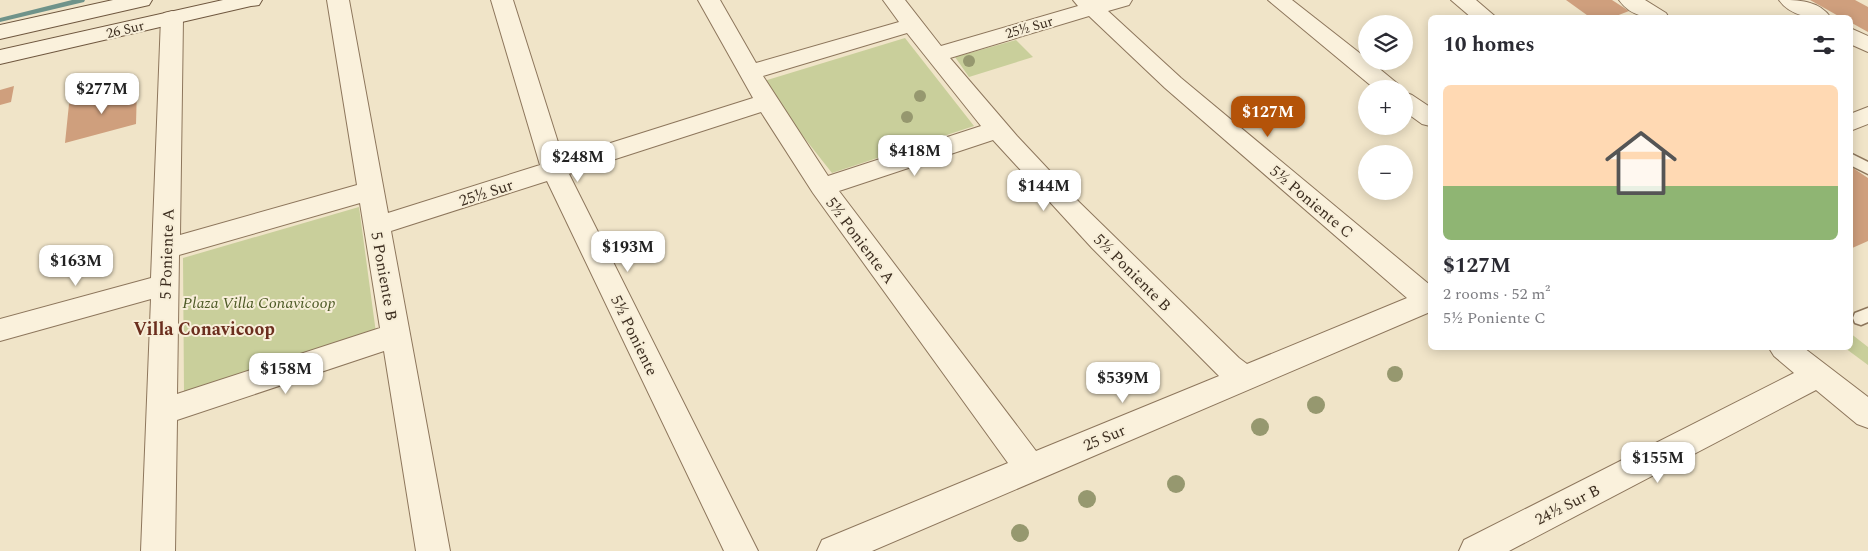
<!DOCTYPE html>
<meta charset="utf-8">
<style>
:root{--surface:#fff;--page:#f2f2f3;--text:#2b2b33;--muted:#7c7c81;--accent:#b45309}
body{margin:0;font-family:Spectral,serif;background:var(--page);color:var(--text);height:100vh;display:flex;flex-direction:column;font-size:19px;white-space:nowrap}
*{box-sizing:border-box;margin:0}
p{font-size:16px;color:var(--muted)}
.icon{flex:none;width:28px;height:28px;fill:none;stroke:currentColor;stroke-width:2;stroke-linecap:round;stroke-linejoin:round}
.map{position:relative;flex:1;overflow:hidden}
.sheet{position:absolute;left:1428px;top:15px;width:425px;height:335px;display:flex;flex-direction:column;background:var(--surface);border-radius:8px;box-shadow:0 2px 12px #0003}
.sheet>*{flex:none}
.controls{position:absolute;left:1358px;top:15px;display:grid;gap:10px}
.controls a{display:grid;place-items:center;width:55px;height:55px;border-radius:50%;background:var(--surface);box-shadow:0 2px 12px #0003;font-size:25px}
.price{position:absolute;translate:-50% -42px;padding:0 11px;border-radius:10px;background:#fff;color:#222;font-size:16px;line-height:32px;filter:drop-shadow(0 1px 2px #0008)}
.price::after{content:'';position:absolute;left:50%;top:30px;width:15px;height:11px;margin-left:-8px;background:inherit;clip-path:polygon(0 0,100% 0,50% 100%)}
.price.current{background:var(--accent);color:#fff}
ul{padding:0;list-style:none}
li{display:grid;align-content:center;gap:10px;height:265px;padding:0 15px}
li span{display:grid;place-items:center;height:155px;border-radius:8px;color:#555}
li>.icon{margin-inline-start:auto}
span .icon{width:90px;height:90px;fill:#fffc;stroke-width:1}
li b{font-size:21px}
h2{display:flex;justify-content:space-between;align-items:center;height:60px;padding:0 15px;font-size:21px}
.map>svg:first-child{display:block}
.green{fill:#c9cf9b}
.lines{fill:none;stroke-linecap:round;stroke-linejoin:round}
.stream{fill:#6f938a;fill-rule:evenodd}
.building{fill:#cf9f7d}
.lane-casing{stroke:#8d765c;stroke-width:3}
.street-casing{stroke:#8d765c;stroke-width:2}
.secondary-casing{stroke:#6f573f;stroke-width:2}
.lane{fill:#faf1dc;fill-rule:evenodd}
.street{fill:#faf1dc;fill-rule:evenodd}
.secondary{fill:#faf1dc;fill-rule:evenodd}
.tree{fill:#96986f}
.labels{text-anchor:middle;stroke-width:4;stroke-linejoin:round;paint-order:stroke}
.far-street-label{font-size:14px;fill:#3d2e20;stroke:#f7eed8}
.street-label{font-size:16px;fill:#3d2e20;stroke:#f7eed8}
.park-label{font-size:16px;font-style:italic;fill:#4d5a26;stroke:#f7eed8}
.neighbourhood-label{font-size:18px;font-weight:bold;fill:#6b2e1e;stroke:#f7eed8}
</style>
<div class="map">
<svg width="1868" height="551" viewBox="0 0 1868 551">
<rect width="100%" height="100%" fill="#f0e4c8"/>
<path class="green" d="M905,38l69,88 -142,47 -41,-52 -27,-40z
M1016,40l17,17 -64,20 -14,-20z
M359,207l17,126 -192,59 -1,-134z
M1850,333l18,14v18l-23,-17h5z"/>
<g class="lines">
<path class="stream" d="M72,0h13l-1,2 -84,20v-4z"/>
</g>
<path class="building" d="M1566,0h46l17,11 -18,7h-20z
M1810,0h45l13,7v25l-18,-10v-4h-8z
M14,86l-3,16 -11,3v-15z
M137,87l-1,37 -71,19 4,-39z
M1850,166l18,12v63l-18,8z"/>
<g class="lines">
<g class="lane-casing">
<path id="lane" d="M1850,153l18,9v12l-18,-9z
M1868,308v14l-7,3 -6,-2 -2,-5 2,-5z"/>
</g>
<g class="street-casing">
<path id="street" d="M327,0h22l39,213 152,-48 -49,-165h22l50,158 190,-60 -55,-98h22l36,63 143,-41 -16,-22h22l36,46 137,-40 -5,-6h59l-3,5 -21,6 73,67 249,207v27l-558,239h-55l5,-11 186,-77 -195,-270 -52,-81 -192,62 189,377h-34l-177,-370 -156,50 59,320h-34l-32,-200 -207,69 -2,131h-34l10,-252 -151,42v-22l151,-41 10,-260 3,-5 8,-2 8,2 3,5 -3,217 177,-50zM1089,16l76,72 242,210 -160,66 -8,-6 -160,-156 -62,-66 -67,-78zM907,33l74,93 -153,50 -65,-100zM993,140l99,108 127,128 -183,75 -197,-260zM360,203l20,125 -203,66 2,-139z
M1268,0h24l74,58v3h4l28,23 3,5h-26z
M1451,0h25l21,18h-25z
M1619,0h26l21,13 3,5c-20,0 -37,0 -50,-18z
M1779,0c19,0 40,0 52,18 -19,0 -40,-1 -52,-18z
M1850,28l18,8v16l-18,-8z
M1404,92l8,3 18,12v19l-8,-2 -18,-13z
M1868,107v17l-18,7v-17z
M1769,348h35l64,49v31l-11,-4 -41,-34 -307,161h-50l5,-11 330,-167 -20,-17z"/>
</g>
<g class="secondary-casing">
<path id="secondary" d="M113,0h39l-3,5 -149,34v-14z
M223,0h39l-3,5 -8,1 -251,58v-14z"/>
</g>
<use href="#lane" class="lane"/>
<use href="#street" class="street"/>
<use href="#secondary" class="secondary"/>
</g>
<g class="tree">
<circle cx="969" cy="61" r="6"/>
<circle cx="920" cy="96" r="6"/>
<circle cx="907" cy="117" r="6"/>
<circle cx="1395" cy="374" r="8"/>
<circle cx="1316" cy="405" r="9"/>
<circle cx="1260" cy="427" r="9"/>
<circle cx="1176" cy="484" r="9"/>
<circle cx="1087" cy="499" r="9"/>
<circle cx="1020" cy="533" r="9"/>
</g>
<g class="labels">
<g class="far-street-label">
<text transform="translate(1029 27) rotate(-16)" y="5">25½ Sur</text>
<text transform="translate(125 29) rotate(-13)" y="5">26 Sur</text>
</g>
<g class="street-label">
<text transform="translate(486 192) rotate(-18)" y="6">25½ Sur</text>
<text transform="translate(1312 201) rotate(40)" y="6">5½ Poniente C</text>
<text transform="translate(861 240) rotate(53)" y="6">5½ Poniente A</text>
<text transform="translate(166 254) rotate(-88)" y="6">5 Poniente A</text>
<text transform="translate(1133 272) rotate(45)" y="6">5½ Poniente B</text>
<text transform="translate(385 276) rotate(80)" y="6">5 Poniente B</text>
<text transform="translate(635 335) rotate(64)" y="6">5½ Poniente</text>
<text transform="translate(1104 437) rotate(-23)" y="6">25 Sur</text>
<text transform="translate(1567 504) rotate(-27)" y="6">24½ Sur B</text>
</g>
<g class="park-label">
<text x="259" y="308">Plaza Villa Conavicoop</text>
</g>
<g class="neighbourhood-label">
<text x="204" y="335">Villa Conavicoop</text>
</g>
</g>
</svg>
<div class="controls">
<a><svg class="icon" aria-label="layers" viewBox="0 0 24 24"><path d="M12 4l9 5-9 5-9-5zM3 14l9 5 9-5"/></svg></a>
<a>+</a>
<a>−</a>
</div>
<b class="price" style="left:102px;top:115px">$277M</b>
<b class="price current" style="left:1268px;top:138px">$127M</b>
<b class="price" style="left:915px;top:177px">$418M</b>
<b class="price" style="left:578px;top:183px">$248M</b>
<b class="price" style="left:1044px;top:212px">$144M</b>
<b class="price" style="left:628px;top:273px">$193M</b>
<b class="price" style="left:76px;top:287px">$163M</b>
<b class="price" style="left:286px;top:395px">$158M</b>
<b class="price" style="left:1123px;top:404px">$539M</b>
<b class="price" style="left:1658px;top:484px">$155M</b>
<section class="sheet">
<h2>10 homes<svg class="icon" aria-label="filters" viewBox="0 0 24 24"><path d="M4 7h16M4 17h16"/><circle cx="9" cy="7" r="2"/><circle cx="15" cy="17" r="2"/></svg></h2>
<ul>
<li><span style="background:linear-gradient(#ffd9b3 65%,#8fb573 0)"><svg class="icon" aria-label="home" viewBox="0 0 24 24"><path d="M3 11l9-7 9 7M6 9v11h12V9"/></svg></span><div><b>$127M</b><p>2 rooms · 52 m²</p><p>5½ Poniente C</p></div></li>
</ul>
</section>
</div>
